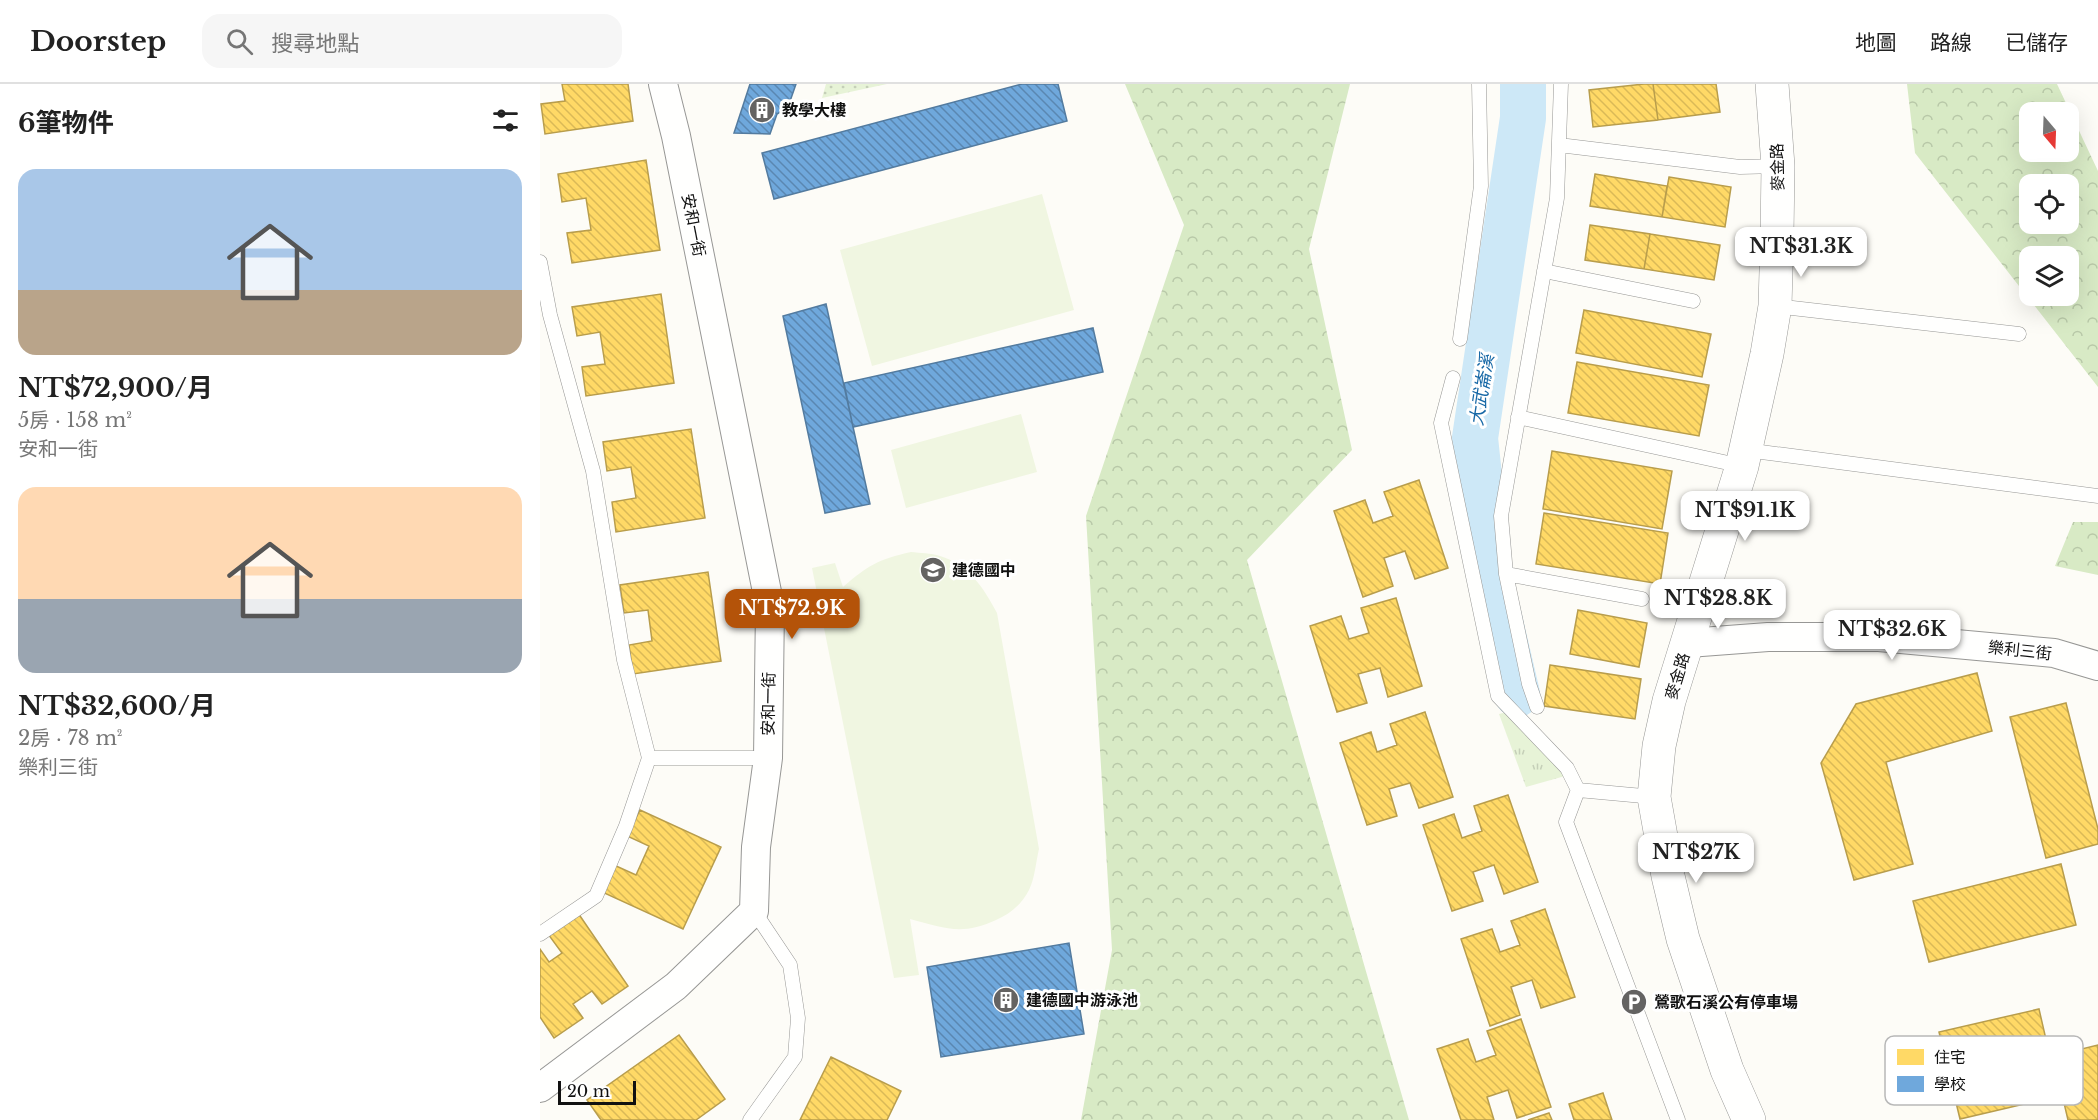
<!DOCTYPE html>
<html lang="zh-TW">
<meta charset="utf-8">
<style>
:root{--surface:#fff;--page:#f6f6f6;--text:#222;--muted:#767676;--line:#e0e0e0;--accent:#b45309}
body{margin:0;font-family:"Libre Baskerville","Noto Sans TC",serif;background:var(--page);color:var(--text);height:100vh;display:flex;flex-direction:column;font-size:22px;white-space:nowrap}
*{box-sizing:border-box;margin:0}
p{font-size:20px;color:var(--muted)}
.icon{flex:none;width:33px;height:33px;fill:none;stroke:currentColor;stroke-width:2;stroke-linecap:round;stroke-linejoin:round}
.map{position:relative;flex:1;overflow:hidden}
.panel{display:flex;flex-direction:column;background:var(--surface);width:540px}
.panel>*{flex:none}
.needle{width:39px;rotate:161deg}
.controls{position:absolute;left:1479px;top:18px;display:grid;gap:12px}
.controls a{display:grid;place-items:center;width:60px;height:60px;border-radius:12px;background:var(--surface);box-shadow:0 6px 24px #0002;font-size:30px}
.scale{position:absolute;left:18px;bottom:15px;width:78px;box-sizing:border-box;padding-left:6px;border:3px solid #111;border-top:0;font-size:16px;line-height:21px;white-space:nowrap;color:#111;-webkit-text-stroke:4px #fff;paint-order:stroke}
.price{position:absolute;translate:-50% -51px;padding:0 14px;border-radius:12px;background:#fff;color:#222;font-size:20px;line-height:39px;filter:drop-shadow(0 2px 3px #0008)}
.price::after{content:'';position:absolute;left:50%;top:36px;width:18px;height:14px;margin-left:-9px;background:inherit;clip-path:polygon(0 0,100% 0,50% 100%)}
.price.active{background:var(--accent);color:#fff}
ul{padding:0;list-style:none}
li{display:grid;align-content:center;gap:12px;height:318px;padding:0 18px}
li span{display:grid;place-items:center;height:186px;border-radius:18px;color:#555}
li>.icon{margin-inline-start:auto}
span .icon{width:108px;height:108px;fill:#fffc;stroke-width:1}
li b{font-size:26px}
h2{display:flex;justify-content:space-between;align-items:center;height:72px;padding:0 18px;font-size:26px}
header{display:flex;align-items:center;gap:36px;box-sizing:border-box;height:84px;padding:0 30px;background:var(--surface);border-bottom:2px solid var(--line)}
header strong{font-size:28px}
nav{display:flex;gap:33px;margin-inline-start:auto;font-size:21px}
.search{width:420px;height:54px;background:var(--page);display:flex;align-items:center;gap:15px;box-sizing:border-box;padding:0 21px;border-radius:18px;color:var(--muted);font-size:22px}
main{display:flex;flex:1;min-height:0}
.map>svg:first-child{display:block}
.grass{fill:url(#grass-tufts)}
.forest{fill:url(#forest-crowns);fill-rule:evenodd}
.garden{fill:url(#garden-dots)}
.pitch{fill:#f0f6e1}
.homes{fill:url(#homes-back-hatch);stroke:#b89d4c;stroke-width:1.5}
.schools{fill:url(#schools-back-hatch);stroke:#537b9f;stroke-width:1.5}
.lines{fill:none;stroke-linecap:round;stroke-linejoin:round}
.river{stroke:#cde8f7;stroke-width:46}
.service-casing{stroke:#979795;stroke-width:15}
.minor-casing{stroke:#979795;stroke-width:30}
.tertiary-casing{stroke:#979795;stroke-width:34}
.service{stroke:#fffffe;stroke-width:14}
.minor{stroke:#fffffe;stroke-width:28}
.tertiary{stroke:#fffffe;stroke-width:33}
.labels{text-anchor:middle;stroke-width:6;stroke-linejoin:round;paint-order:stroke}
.poi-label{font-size:16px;font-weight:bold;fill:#111;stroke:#fff;text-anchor:start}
.street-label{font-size:16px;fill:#111;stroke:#fff}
.water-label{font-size:18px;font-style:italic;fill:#1768a6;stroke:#fff}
.key{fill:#fff;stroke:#b8b8b8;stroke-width:1.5}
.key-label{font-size:16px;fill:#111}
</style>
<header>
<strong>Doorstep</strong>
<div class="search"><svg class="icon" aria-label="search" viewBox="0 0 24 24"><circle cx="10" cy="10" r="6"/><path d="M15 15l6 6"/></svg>搜尋地點</div>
<nav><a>地圖</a><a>路線</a><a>已儲存</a></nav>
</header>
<main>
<section class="panel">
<h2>6筆物件<svg class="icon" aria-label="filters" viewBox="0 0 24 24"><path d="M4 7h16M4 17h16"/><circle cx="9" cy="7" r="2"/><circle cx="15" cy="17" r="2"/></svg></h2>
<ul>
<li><span style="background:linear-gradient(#a9c7e8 65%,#b9a48a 0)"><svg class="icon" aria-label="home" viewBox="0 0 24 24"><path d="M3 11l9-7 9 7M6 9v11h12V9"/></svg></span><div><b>NT$72,900/月</b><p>5房 · 158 m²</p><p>安和一街</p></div></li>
<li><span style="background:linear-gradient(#ffd9b3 60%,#9aa5b1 0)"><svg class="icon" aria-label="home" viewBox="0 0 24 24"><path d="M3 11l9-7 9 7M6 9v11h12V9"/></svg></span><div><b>NT$32,600/月</b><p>2房 · 78 m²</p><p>樂利三街</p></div></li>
</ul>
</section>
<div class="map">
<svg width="1558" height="1036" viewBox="0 0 1558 1036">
<defs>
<pattern id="grass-tufts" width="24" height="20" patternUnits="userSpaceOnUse" patternTransform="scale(1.5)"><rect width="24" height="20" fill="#e7f3d7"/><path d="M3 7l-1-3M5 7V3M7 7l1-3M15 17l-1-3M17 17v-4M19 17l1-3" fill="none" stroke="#c5cfb8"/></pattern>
<pattern id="forest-crowns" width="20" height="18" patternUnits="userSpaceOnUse" patternTransform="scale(1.5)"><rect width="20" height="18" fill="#d8eac5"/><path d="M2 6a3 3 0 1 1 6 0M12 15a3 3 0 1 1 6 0" fill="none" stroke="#b8c8a8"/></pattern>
<pattern id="garden-dots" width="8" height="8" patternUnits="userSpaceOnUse" patternTransform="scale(1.5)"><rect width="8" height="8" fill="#e7f3d7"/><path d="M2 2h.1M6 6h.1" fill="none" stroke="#c5cfb8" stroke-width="1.8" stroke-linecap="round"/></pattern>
<pattern id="homes-back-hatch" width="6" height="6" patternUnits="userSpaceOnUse" patternTransform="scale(1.5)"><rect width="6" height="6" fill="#ffd966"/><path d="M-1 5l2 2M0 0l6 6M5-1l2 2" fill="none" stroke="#dab957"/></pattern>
<pattern id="schools-back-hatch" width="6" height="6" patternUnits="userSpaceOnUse" patternTransform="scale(1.5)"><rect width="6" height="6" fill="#6fa8dc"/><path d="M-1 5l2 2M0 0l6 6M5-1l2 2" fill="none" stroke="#5a87b1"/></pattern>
</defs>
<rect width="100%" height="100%" fill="#fdfcf7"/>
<path class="grass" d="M971,627l54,65 -39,11 -27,-73z"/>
<path class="forest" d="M585,0h225l-41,165 43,201 -105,110 162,560h-328l31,-170 -26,-434 98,-291z
M1367,0h150l41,87v216l-183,-234zM1490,28h38v40h-38zM1490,100h38v40h-38zM1490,172h38v40h-38z
M1533,438h25v53l-43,-9z"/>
<path class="garden" d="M286,0h61l-65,14z"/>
<path class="pitch" d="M502,110l32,116 -202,56 -32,-116z
M481,330l16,58 -131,36 -15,-58z
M371,468c9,1 20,1 29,4 28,8 44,32 57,57l42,236c-3,12 -4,29 -10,41 -7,14 -19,24 -33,30 -34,16 -52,8 -86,-1l9,56 -25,3 -82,-410 23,-5 8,24c24,-21 36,-28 68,-35z"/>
<path class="homes" d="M22,0h66l5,37 -88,13 -4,-30 24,-3z
M1104,0h9l5,36 -65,7 -4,-37z
M1113,0h63l4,28 -62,8z
M106,76l14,90 -88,13 -5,-30 24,-3 -5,-32 -24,4 -4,-28z
M1055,90l72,12 -5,31 -72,-11z
M1129,93l62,10 -6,40 -63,-10z
M1050,141l60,9 -6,35 -59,-9z
M1110,150l70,11 -6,35 -70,-11z
M121,210l13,89 -88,13 -4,-29 23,-3 -5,-32 -23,4 -5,-29z
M1044,226l127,24 -9,43 -126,-24z
M1037,278l132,23 -10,51 -131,-23z
M151,345l14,89 -89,14 -4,-30 24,-4 -5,-31 -24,4 -4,-29z
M1012,367l120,20 -10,58 -119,-20z
M879,396l29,88 -33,11 -10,-28 -21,7 9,28 -30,11 -29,-86 31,-11 8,23 20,-7 -9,-24z
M1004,429l124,20 -8,51 -124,-20z
M168,488l13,89 -88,13 -4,-29 23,-4 -4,-31 -24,3 -4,-28z
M856,514l26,88 -34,11 -8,-29 -22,6 9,29 -30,9 -27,-86 31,-10 8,23 20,-6 -8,-25z
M1038,526l69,13 -8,44 -69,-13z
M1010,581l91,14 -6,40 -91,-13z
M1437,589l15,58 -106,31 27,102 -59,16 -33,-117 35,-59z
M1526,619l32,126v15l-52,14 -36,-141z
M885,628l28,85 -34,11 -9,-25 -21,6 8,27 -30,9 -27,-82 31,-11 6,20 20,-7 -7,-21z
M968,711l30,87 -34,12 -10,-29 -21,7 10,29 -31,10 -29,-86 31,-11 8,24 20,-7 -8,-25z
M100,726l81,37 -38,82 -81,-37 12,-27 22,10 13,-29 -22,-10z
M1521,780l15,61 -147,37 -16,-61z
M1005,825l30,88 -34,11 -9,-28 -21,7 9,28 -30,11 -29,-87 31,-10 8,23 20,-7 -9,-24z
M38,829l50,73 -26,18 -10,-13 -19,13 10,14 -29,20 -14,-21v-68l9,13 13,-9 -14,-19z
M1499,925l20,87 -99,23 -21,-87z
M981,935l30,88 -34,11 -9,-28 -21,7 7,23h-33l-24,-71 31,-10 8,23 20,-7 -9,-24z
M139,951l46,64 -29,21h-95l-14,-20z
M1558,961v75h-30l-15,-64z
M291,973l70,34 -14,29h-87z
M1063,1009l9,27h-38l-5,-16z
M1009,1029l3,7h-24z"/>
<path class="schools" d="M210,0h46l-8,23 -11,7 -7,20 -36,-1z
M482,0h36l9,37 -293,78 -12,-46z
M286,220l44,200 -45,9 -42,-197z
M553,244l10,44 -250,55 -9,-44z
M529,859l15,91 -143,23 -14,-90z"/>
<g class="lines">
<path class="river" d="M977,610l-27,-115 -15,-141 48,-320v-34"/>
<g class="service-casing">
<path id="service" d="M1019,61l181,22 38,-1
M0,178l10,53 43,156 31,189 25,98 -23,68 -30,70 -56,38
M1004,187l149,30
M1235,222l244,28
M920,255l21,-153 -2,-102
M913,294l-12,45 57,273 69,72 11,22
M978,333l224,49
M1206,366l352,46
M966,490l136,25
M997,623l-8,-23 -23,-110 -5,-58 56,-318 4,-114
M109,674h119
M1114,713l-76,-7 -12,32 112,298
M210,1036l45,-63 3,-39 -8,-53 -36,-54"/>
</g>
<g class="minor-casing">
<path id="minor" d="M1148,559l80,-6h111l175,16 44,13
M0,1004l136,-102 78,-75 2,-64 12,-89 2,-151 -94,-471 -13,-52"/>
</g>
<g class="tertiary-casing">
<path id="tertiary" d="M1209,1036l-22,-50 -44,-131 -15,-63 -14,-79 5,-51 10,-45 73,-235 25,-112 8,-48 2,-70 1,-70 -6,-82"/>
</g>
<use href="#service" class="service"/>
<use href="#minor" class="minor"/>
<use href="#tertiary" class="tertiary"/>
</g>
<defs>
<g id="building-disc" transform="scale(1.35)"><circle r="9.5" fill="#646362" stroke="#fff"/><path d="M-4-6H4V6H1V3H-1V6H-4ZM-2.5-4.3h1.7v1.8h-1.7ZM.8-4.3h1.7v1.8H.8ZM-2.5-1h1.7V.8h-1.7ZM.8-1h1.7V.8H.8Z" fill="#fff"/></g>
<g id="school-disc" transform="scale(1.35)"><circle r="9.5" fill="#646362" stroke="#fff"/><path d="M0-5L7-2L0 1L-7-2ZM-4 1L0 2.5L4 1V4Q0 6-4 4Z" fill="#fff"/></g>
<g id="parking-disc" transform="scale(1.35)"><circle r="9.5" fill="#646362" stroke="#fff"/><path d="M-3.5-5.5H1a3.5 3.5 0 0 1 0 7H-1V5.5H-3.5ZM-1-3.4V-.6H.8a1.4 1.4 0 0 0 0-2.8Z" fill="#fff"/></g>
</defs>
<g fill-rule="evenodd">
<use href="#building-disc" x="222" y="26"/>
<use href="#school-disc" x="393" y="486"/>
<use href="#building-disc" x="466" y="916"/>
<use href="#parking-disc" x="1094" y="918"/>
</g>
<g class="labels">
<g class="poi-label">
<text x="242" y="32">教學大樓</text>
<text x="412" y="492">建德國中</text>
<text x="486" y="922">建德國中游泳池</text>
<text x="1114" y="924">鶯歌石溪公有停車場</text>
</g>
<g class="street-label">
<text transform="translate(1237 83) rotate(-91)" y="6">麥金路</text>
<text transform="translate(154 141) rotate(79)" y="6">安和一街</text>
<text transform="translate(1480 566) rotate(6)" y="6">樂利三街</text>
<text transform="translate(1137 592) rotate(-73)" y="6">麥金路</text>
<text transform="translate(228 620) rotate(-89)" y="6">安和一街</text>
</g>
<g class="water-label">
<text transform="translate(942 306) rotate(-81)" y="6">大武崙溪</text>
</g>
</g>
<rect x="1345" y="952" width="198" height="69" rx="9" class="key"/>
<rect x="1357" y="965" width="27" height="16" fill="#ffd966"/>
<rect x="1357" y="992" width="27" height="16" fill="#6fa8dc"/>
<g class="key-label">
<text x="1394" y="979">住宅</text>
<text x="1394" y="1006">學校</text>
</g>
</svg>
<div class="controls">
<a><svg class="needle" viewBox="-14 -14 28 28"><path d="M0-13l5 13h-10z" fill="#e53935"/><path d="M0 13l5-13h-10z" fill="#767676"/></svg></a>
<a><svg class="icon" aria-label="locate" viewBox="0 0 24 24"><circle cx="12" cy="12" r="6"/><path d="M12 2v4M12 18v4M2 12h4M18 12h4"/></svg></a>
<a><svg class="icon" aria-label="layers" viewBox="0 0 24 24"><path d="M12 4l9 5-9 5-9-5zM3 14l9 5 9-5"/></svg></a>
</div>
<div class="scale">20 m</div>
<b class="price" style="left:1261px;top:194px">NT$31.3K</b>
<b class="price" style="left:1205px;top:458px">NT$91.1K</b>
<b class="price" style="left:1178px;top:546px">NT$28.8K</b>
<b class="price active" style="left:252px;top:556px">NT$72.9K</b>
<b class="price" style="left:1352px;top:577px">NT$32.6K</b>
<b class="price" style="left:1156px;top:800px">NT$27K</b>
</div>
</main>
